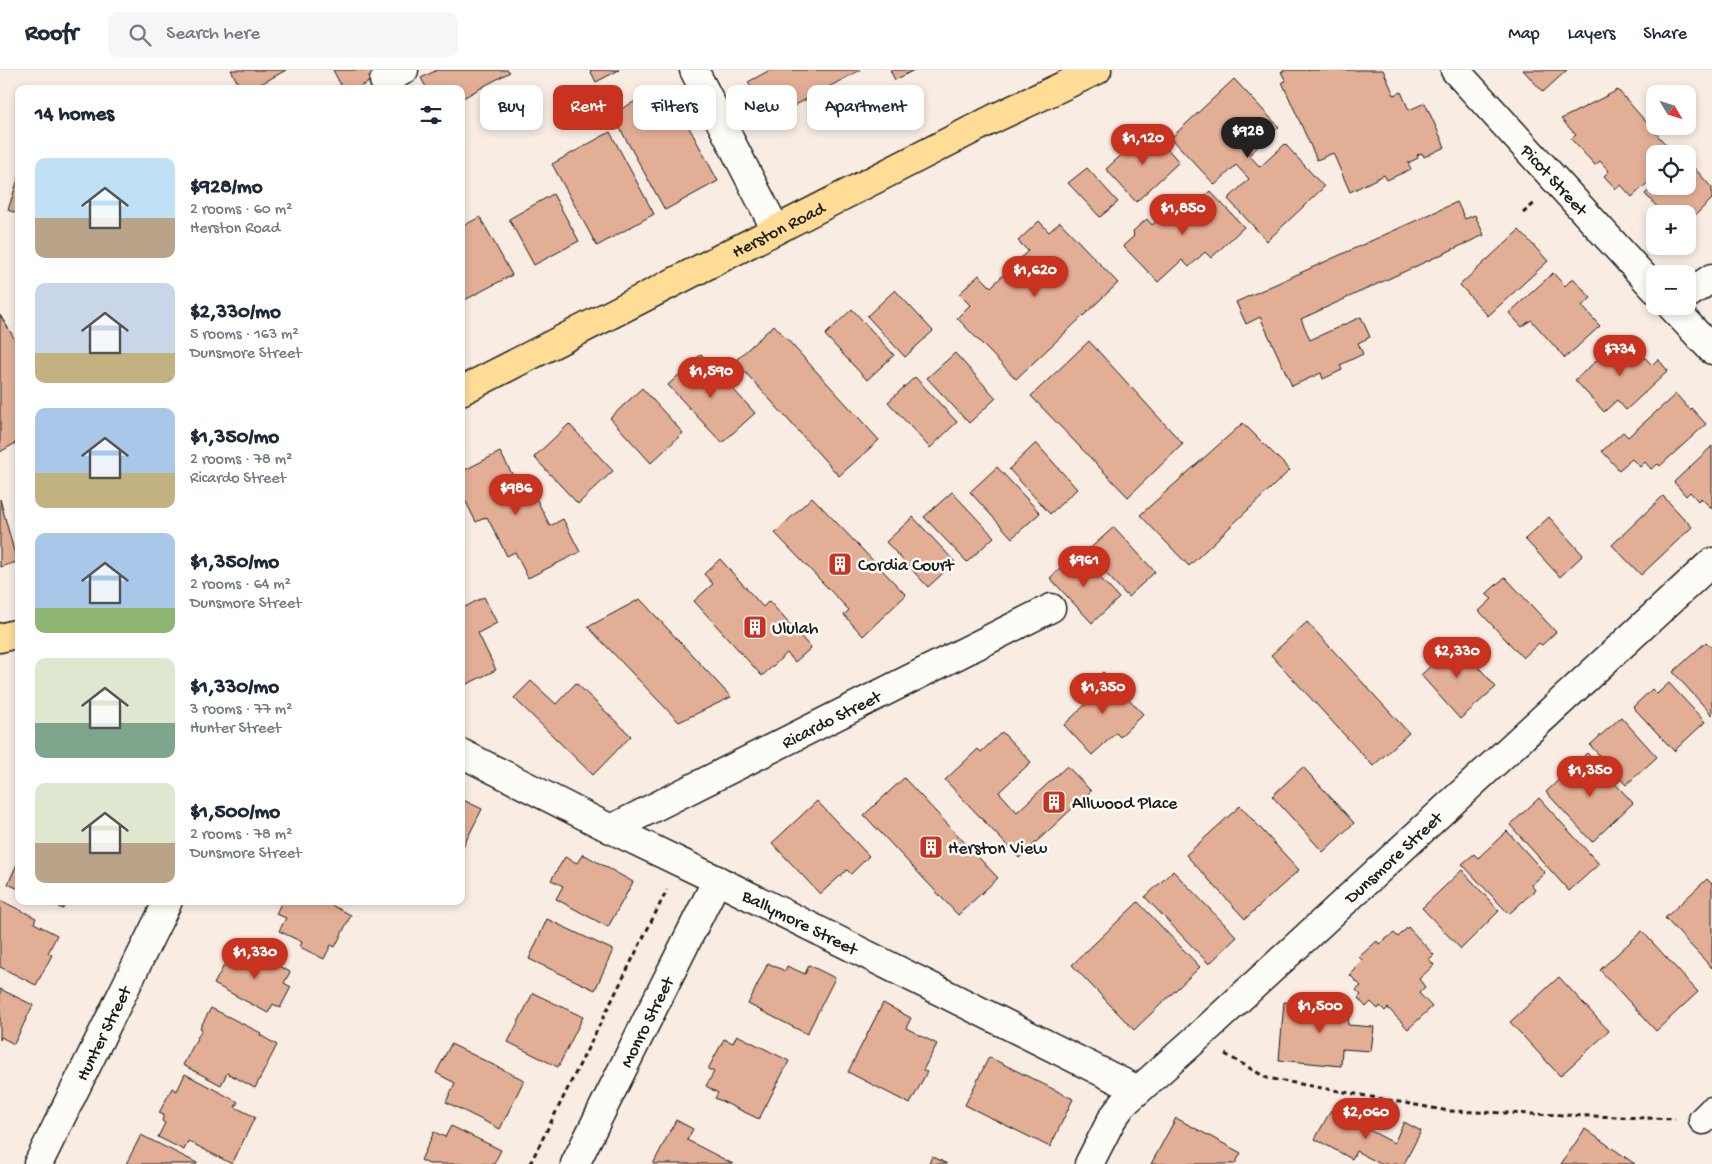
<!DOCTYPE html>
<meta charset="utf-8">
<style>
:root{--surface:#fff;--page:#f6f6f7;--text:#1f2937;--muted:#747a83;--line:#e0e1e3;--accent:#c8321e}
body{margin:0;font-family:"Gochi Hand",sans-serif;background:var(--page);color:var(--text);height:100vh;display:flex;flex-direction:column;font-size:19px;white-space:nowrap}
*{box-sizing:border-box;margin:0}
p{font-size:16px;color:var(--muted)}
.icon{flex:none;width:28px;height:28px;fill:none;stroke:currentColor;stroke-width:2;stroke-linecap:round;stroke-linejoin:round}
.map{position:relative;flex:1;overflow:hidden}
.drawer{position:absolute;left:15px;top:15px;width:450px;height:820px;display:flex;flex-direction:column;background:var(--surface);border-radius:10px;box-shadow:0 2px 8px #0003}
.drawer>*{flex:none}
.top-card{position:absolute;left:480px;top:15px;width:475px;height:45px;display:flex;gap:10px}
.needle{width:32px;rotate:128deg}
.tools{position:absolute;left:1646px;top:15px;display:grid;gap:10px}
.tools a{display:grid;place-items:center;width:50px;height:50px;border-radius:10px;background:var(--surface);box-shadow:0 2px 8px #0003;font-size:25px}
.price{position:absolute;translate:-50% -42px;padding:0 11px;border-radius:18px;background:var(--accent);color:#fff;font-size:16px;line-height:32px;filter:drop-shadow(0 1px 2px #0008)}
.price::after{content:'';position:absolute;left:50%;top:30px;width:15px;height:11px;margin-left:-8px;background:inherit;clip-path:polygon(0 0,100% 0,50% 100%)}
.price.active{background:#222;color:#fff}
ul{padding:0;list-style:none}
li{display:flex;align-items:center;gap:15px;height:125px;padding:0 20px}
li span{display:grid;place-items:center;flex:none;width:140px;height:100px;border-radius:10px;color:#555}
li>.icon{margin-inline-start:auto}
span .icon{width:60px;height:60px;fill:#fffc;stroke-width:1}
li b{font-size:21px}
h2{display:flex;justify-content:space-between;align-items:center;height:60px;padding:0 20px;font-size:21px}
.chip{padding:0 18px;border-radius:10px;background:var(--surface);box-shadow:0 2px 8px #0003;font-size:18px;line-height:45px}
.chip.active{background:var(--accent);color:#fff}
header{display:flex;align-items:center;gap:30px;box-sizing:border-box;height:70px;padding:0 25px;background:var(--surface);border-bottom:1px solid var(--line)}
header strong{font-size:24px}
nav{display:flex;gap:28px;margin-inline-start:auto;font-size:18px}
.search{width:350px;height:45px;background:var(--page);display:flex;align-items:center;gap:12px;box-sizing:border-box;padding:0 18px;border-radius:10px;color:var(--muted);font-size:19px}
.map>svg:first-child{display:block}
.building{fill:#e2ae95;stroke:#1c1c1c}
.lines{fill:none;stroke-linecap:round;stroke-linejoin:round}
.minor-casing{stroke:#1c1c1c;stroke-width:31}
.major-casing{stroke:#1c1c1c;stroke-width:31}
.path{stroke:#1c1c1c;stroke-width:3;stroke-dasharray:5 4;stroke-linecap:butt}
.minor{stroke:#fdfcf7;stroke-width:28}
.major{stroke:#ffdd96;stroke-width:28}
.labels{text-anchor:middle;stroke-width:5;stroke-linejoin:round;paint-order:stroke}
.street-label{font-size:18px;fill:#1c1c1c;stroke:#fdfcf7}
.poi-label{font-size:18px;fill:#1c1c1c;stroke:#fdfcf7;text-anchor:start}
</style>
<header>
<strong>Roofr</strong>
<div class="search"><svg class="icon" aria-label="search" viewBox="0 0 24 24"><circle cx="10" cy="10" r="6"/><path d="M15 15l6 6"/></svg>Search here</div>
<nav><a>Map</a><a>Layers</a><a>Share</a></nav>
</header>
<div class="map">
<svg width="1712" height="1094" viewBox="0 0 1712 1094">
<rect width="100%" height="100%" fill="#f8ece3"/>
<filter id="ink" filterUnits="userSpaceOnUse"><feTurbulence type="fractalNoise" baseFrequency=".02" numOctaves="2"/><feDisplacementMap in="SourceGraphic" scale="10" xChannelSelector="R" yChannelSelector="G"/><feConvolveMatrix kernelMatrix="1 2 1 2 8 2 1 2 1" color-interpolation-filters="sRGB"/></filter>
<g filter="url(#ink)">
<path class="building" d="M231,0h55l-34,19h-11z
M333,0h58l-35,19h-13z
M437,0h71l2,2 -49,27v-10h-34l-6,-11z
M590,0h29l-23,12z
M770,0h90l-92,50 -20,-38z
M890,0h24l-19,10z
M1286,0h97l11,25 7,-3 8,18 16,-7 20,44 -21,10 -2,-4 -5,2 1,3 -10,5 3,6 -24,11 -3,-5 -34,17 -17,-39 -16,7 -35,-78 4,-1 -5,-9z
M1523,0h44l-24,22z
M1234,9l45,48 -30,28 11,12 25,-23 39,43 -57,54 -39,-42 21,-20 -13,-14 -21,20 -44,-47z
M1618,20l56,64h-19v22l-23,21 -11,-12 -5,4 -12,-13 5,-5 -9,-10 -5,4 -24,-26 5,-4 -15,-16z
M641,28l13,22 24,-13 40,74 -53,29 -53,-96z
M1150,59l29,33 -43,40 -30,-33z
M610,62l44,82 -57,32 -45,-82z
M1688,91l24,27v11l-24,23v-8h-24l-19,-20 10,-9 33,1z
M1087,98l31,34 -18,15 -32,-34z
M19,106v38l-11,-4z
M1210,121l34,36 -33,31 -6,-6 -16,15 -7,-7 -24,22 -35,-36 11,-10 -1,-5 14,-12 5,6 15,-13 5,6 23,-22 4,5z
M553,124l26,47 -45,24 -25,-46z
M1457,132l8,17 10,-4 9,20 -183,84 9,21 51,-23 9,20 -12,6 5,11 -23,11 2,5 -19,9 -2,-6 -29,13 -32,-69 -14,7 -10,-22z
M480,147l32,58 -51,27v-75z
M1039,151l10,11 11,-10 58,61 -102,96 -59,-61 13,-13 -11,-11 20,-19 12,12 37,-36 -10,-10z
M1519,160l29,31 -60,55 -28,-31z
M1553,203l12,13 8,-8 18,20 -9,8 18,20 -35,32 -34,-38 -9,7 -13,-14z
M895,220l38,41 -28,26 -38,-41z
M852,239l42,46 -27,25 -42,-45z
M0,245l19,31v95l-19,11z
M774,255l105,115 -40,36 -104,-115z
M1089,271l94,103 -55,53 -97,-101z
M1618,271l13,13 6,-5 15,16 6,-6 10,12 -42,39 -9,-10 -13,12 -29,-32z
M955,283l41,45 -27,25 -42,-45z
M701,284l54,59 -33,30 -54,-58z
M915,307l42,45 -27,26 -42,-46z
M642,318l41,45 -32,30 -41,-45z
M1676,324l14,16 1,-2 15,16 -46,42 -2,-2 -7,5 -6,-7 -5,5 -8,-8 -13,11 -17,-19 21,-19 5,5z
M1243,353l47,47 -101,96 -49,-51z
M569,354l44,47 -35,33 -44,-47z
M1036,373l41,46 -27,25 -41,-45z
M1712,376v63l-11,-11 -3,3 -8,-9 -4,4 -12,-14z
M500,382l18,33 9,-5 23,46 13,-7 17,33 -52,26 -13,-26 -8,4 -20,-39 -11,5 -12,-24 -3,2v-28z
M997,397l43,46 -28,25 -42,-46z
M952,422l42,45 -27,25 -43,-45z
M1663,426l29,31 -51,48 -29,-30z
M812,427l94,98 -43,41 -19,-21 5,-5 -74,-77z
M0,429l17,63 -17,5z
M913,447l42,45 -27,25 -42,-45z
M1549,447l34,38 -23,22 -35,-38z
M1114,457l41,45 -27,25 -42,-45z
M1077,483l42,45 -27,25 -42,-45z
M720,489l43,48 6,-6 42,47 -16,14 -8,-9 -25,23 -68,-75 19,-17 -9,-10z
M1505,507l51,55 -14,13 -3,-2 -16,15 -44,-47 13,-12 -6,-5z
M484,527l13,26 -19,10 18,37 -35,17v-78z
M640,529l91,98 -52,25 -91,-95z
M1307,552l102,111 -36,33 -102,-111z
M1452,567l44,50 -36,32 -39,-44 14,-13 -5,-5z
M1706,572l6,6v67l-39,-43z
M1103,602l40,42 -23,23 -4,-4 -24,22 -28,-30 25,-24 -8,-8z
M531,611l25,23 20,-21 55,53 -38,39 -79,-77z
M1669,613l36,39 -31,29 -41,-44 19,-18 5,5z
M1621,647l36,40 -31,28 -36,-40z
M1002,662l29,30 -32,30 18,20 50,-46 24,25 -72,67 -74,-78 33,-31 3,3z
M1587,683l46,50 -41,39 -46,-50z
M1303,697l51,56 -31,29 -51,-56z
M904,708l94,100 -40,37 -94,-100z
M1539,728l60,66 -30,27 -59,-66z
M461,729l21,10 -21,42z
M817,731l52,55 -18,18 -4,-4 -27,24 -48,-51z
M1240,736l59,64 -54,49 -59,-64z
M1507,761l38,42 -14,12 4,5 -26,24 -47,-50 12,-10 4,4z
M583,784l50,28 -25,45 -52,-28 7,-13 -12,-6 14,-23 12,6z
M18,792h1v27l-11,-5z
M1462,800l37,41 -38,38 -39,-41z
M1173,801l64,66 -28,27 -64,-67z
M1707,809l5,5v84l-47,-50z
M0,830l36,18 -2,5 23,12 -9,18 4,2 -16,30 -36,-18z
M45,831h22l-4,8z
M282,831h41l28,14 -16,32 -4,-2 -7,14 -24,-12 2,-5 -23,-11 7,-13 -10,-4z
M1138,832l62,65 -66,63 -62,-65z
M547,849l66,31 -18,40 -66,-31z
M1408,857l26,28 -5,4 5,6 -15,14 6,8 -6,6 13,14 -24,22 -20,-21 -3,3 -5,-5 -2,3 -7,-7 -5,5 -8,-9 3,-3 -5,-5 5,-4 -11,-11 6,-6 -2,-1 8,-8 -3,-3 18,-16 2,3 15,-11 4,4z
M1642,861l56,61 -42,39 -56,-61z
M243,877l47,25 -6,11 7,4 -11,21 -7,-4 -5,9 -54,-29 14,-26 8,4z
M768,893l17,8 2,-5 18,8 4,-9 26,13 -28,56 -59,-30z
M1559,907l50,54 -49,45 -50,-54z
M0,919l33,16 -19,39 -13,-7 -1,3z
M533,923l50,24 -25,50 -50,-25z
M1284,932l65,6 -1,17 26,2 -3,24 -29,-2 -1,17 -62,-6z
M883,933l28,15 -5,10 31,16 -14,26 4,2 -17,32 -62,-32z
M211,938l50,25 -1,2 17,10 -22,43 -28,-15 -6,12 -38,-20 19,-36 -2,-1z
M737,965l52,26 -30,58 -44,-21 3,-5 -12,-7 8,-14 -6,-3 16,-30 9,4z
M451,974l73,36 -24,49 -54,-27 9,-19 -19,-10z
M989,987l84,42 -23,48 -85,-42z
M185,1004l53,28 -3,5 20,10 -23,47 -44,-23 -4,9 -26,-13 7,-14 -3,-2 2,-6 -5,-2 13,-25 5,3z
M1331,1040l63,33 10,-21 17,9 -17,33h-23l-25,-13 -4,8 -37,-20z
M1176,1048l65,35 -6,11h-84z
M676,1050l17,9 -6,11 46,24h-80z
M451,1056l50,24 -7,14h-65l-8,-4 13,-28 11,5z
M1585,1059l50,35h-74z
M141,1065l56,28v1h-71z
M932,1086l15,8h-18z"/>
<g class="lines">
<g class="minor-casing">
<g id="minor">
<path d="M694,0l82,160"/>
<path id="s1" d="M1455,0l200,219"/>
<path d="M384,11l20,-11"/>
<path d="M1688,224l24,-16"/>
<path d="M1671,236l41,44"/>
<path id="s2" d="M461,683l150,76 106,51 421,210"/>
<path id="s3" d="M611,759l440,-221"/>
<path d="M1703,1050l9,-9"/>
<path id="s4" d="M38,1094l130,-263"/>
<path id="s5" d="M575,1094l142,-284"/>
<path id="s6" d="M1089,1094l23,-45 11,-15 74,-66 515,-476"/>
</g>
</g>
<g class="major-casing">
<g id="major">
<path id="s7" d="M461,321l534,-273 102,-48"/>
<path d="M0,568l19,-5"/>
</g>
</g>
<path class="path" d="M1523,143l13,-11
M1225,984l42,24 182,33 226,8
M530,1094l137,-274"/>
<use href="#minor" class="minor"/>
<use href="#major" class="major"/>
</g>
</g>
<defs>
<g id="building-square" transform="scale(1.25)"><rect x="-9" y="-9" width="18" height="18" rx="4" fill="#c8321e" stroke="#fdfcf7"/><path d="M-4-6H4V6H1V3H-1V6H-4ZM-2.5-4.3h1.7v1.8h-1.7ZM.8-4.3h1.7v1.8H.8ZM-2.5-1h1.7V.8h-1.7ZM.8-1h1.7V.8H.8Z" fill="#fff"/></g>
</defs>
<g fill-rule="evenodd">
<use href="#building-square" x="840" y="494"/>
<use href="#building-square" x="755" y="557"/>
<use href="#building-square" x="1054" y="732"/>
<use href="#building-square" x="931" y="777"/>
</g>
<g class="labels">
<g class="street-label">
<text dy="6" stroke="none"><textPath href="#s1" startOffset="148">Picot Street</textPath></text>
<text dy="6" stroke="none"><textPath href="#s7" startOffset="356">Herston Road</textPath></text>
<text dy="6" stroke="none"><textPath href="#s3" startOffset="246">Ricardo Street</textPath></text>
<text dy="6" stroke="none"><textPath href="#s6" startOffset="435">Dunsmore Street</textPath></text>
<text dy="6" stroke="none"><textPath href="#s2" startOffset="379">Ballymore Street</textPath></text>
<text dy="6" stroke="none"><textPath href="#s5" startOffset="159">Monro Street</textPath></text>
<text dy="6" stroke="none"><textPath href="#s4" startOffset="146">Hunter Street</textPath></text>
</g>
<g class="poi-label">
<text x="858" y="500">Cordia Court</text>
<text x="772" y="563">Ululah</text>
<text x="1072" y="738">Allwood Place</text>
<text x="948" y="783">Herston View</text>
</g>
</g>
</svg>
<div class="tools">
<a><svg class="needle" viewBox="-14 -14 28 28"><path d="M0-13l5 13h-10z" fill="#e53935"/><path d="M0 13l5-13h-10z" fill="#747a83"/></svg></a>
<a><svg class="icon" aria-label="locate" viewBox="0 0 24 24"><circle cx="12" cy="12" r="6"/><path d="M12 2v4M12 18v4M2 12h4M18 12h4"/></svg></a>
<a>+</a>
<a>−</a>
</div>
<b class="price active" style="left:1248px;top:89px">$928</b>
<b class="price" style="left:1143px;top:96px">$1,120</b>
<b class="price" style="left:1183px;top:166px">$1,850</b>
<b class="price" style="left:1035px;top:228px">$1,620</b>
<b class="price" style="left:1620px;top:307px">$734</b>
<b class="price" style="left:711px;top:329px">$1,590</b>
<b class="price" style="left:516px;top:446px">$986</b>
<b class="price" style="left:1084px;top:518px">$961</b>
<b class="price" style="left:1457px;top:609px">$2,330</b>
<b class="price" style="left:1103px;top:645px">$1,350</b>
<b class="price" style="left:1590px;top:728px">$1,350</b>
<b class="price" style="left:255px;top:910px">$1,330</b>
<b class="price" style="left:1320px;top:964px">$1,500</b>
<b class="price" style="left:1366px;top:1070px">$2,060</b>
<div class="top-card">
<a class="chip">Buy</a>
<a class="chip active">Rent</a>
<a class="chip">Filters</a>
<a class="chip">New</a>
<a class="chip">Apartment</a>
</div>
<section class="drawer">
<h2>14 homes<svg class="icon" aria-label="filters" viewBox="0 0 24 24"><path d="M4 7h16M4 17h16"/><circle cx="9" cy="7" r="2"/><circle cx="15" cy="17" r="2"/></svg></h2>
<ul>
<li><span style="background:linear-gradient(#bfe0f5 60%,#b9a48a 0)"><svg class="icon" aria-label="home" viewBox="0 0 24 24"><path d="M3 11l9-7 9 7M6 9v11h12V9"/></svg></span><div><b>$928/mo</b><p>2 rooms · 60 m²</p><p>Herston Road</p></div></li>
<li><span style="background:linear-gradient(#c9d6e8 70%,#c2b280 0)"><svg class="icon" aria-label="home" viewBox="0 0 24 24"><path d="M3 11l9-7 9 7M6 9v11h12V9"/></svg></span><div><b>$2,330/mo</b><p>5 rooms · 163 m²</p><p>Dunsmore Street</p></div></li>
<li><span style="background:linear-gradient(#a9c7e8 65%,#c2b280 0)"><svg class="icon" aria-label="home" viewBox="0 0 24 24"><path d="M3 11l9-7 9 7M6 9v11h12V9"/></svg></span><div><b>$1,350/mo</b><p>2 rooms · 78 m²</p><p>Ricardo Street</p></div></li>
<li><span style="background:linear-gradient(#a9c7e8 75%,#8fb573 0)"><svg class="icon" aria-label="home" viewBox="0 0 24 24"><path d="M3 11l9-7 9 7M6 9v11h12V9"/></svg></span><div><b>$1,350/mo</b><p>2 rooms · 64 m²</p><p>Dunsmore Street</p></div></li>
<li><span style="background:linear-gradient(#dfe7d0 65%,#7fa58c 0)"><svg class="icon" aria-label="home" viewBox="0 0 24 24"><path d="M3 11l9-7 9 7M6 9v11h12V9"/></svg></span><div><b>$1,330/mo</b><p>3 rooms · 77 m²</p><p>Hunter Street</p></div></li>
<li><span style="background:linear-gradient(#dfe7d0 60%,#b9a48a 0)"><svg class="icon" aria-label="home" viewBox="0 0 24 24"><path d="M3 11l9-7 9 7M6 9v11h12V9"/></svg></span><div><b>$1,500/mo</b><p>2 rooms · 78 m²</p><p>Dunsmore Street</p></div></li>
</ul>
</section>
</div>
